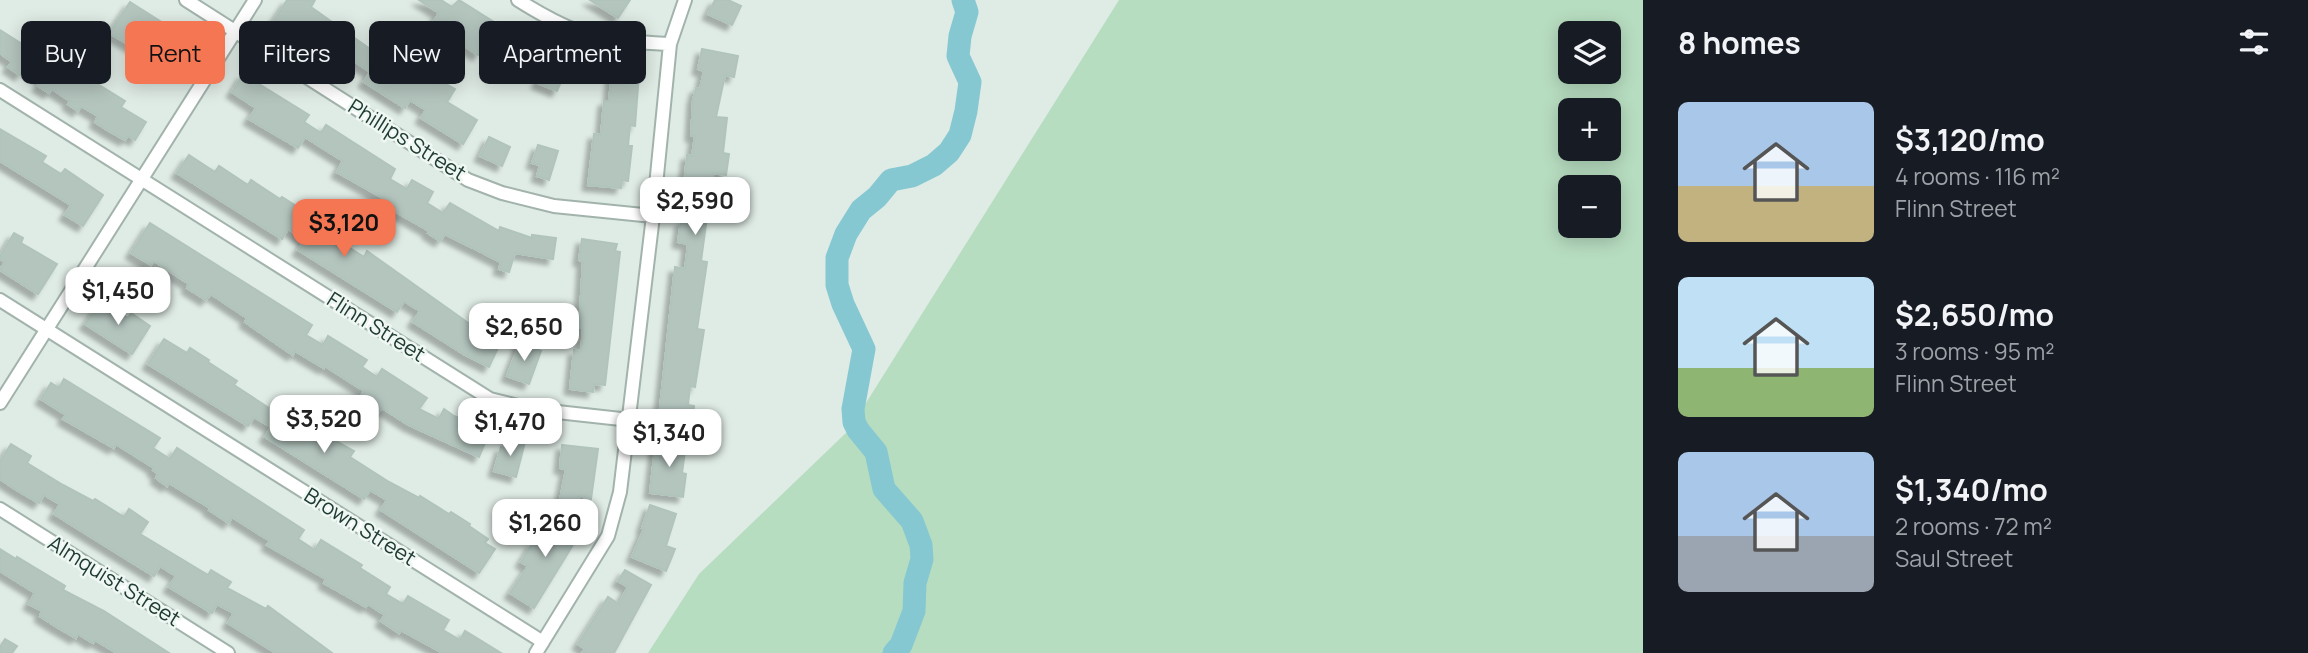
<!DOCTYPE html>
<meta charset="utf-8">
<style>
:root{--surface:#171b24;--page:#242831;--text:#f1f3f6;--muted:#9ea1a6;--accent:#f57652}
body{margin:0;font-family:Manrope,sans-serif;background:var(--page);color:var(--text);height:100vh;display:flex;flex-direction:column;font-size:26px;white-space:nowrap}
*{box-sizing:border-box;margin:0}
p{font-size:23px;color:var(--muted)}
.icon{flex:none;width:38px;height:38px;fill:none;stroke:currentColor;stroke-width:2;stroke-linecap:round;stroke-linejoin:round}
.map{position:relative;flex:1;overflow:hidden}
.drawer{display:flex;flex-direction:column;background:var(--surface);width:665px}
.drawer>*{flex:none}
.top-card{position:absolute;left:21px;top:21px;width:665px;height:63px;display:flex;gap:14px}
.buttons{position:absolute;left:1558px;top:21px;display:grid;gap:14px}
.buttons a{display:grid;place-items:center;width:63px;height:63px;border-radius:10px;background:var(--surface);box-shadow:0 4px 18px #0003;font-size:35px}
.price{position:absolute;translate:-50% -60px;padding:0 16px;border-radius:14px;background:#fff;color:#222;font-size:23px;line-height:46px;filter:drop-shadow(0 2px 4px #0008)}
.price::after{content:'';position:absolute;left:50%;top:42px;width:21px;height:16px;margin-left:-10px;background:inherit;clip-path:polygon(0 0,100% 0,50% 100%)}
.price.on{background:var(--accent);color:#111}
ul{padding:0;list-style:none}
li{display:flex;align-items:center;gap:21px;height:175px;padding:0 35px}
li span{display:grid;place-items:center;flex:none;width:196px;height:140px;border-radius:10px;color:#555}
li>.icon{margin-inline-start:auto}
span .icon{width:84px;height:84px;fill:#fffc;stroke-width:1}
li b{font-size:30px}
h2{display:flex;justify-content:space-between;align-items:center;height:84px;padding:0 35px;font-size:30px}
.pill{padding:0 24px;border-radius:10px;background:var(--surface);box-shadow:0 4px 18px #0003;font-size:24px;line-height:63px}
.pill.on{background:var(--accent);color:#111}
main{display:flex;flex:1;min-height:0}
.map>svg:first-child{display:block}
.green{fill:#b7ddc0;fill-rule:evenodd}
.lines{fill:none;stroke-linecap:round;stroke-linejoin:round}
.river{stroke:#85c8d2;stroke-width:23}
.building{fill:#b4c5be;stroke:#b1c4bc;stroke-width:2;filter:url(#shadow)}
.minor-casing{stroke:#a2b3ac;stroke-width:16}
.minor{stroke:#fff;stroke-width:12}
.labels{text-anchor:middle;stroke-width:5;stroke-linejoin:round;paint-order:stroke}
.street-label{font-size:21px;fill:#203b33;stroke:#eff7f3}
</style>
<main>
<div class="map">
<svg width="1643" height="653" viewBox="0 0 1643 653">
<defs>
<filter id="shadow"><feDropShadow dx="-5.5" dy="5.5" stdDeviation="2" flood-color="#0004"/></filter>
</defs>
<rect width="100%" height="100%" fill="#dfebe5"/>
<path class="green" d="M1119,0h524v653h-995l51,-79 150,-144zM1570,33h38v39h-38zM1570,110h38v39h-38zM1570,187h38v39h-38z"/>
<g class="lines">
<path class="river" d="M894,653l7,-8 13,-34 1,-28 7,-24 -1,-14 -9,-24 -28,-32 -8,-37 -18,-22 -4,-8 -1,-13 11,-60 -21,-45 -6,-19v-27l9,-24 15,-24 16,-13 14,-17 21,-4 22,-11 15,-13 11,-17 6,-24 4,-29 -12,-26 2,-20 7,-24 -4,-12"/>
</g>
<path class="building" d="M287,0h28l-4,7 90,64 3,-6 31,19 2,-5 18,10 -8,13 30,18 -14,24 -42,-26 5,-8 -16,-10 -5,8 -41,-26 6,-10 -16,-11 -6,9 -76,-46z
M419,0h22l11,7 7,-7 67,42 -10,18 -30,-17 -8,12 -46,-31 7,-11z
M590,0h40l-12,18z
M715,0h13l13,6 -9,19 -24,-11z
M130,2l60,38 -7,10 6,4 -10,15 -23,-15 -2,5 -45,-26z
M0,30l46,29 6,-10 47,30 -3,4 29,18 -4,6 25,15 -11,18 -7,-4 -3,4 -18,-10 -12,-8 3,-6 -17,-10 -3,5 -10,-7 2,-3 -18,-12 -3,4 -11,-7 4,-6 -18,-12 -4,7 -12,-8 4,-5 -12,-9z
M702,49l36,7 -4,21 -9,-2 -9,42 11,1 -4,35 6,1 -3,21 -13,-2 -12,88 6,1 -10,67 7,1 -9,57 -5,-1 -2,19 6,1 -1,15 -34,-4 16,-150 10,2 3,-25 -10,-2 3,-21h5l3,-25 -6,-1 4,-40 5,1 3,-20h-4l2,-36 3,-12 4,1 4,-18 -6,-2z
M556,58l13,5 -12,28 -20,-8 8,-17 7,3z
M612,71l27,3 -4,52 -5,-1 -2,21h4l-4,35 -6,-1 -1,8 -33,-3 6,-51 7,1 3,-34h5z
M243,74l66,41 -5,7 17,11 5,-8 69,44 -5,10 17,10 5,-9 21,12 -6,11 16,10 7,-10 49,28 1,-4 32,11v-3l24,3 -3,21 -38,-6 -6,19 -10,-3 2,-7 -56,-28 -5,7 -12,-8 1,-2 -35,-20 3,-5 -60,-34 6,-11 -38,-24 -7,11 -49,-29 7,-11 -24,-16z
M0,129l46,27 -4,6 19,12 4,-5 38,26 -20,31 -18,-11 6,-10 -71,-44z
M489,137l21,10 -8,19 -22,-10z
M538,145l20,6 -9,29 -12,-4 3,-11 -8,-2z
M189,155l26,17 4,-6 29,19 3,-5 29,19 2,-2 19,12 -3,4 28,17 -1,2 39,25 3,-6 114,81 2,-5 20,10 -14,30 -24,-12 -52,-33 7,-11 -16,-10 -7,11 -99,-62 7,-10 -17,-11 -6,10 -105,-66z
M150,223l162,102 -6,10 17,10 5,-9 39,24 -5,7 15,10 5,-8 45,29 -8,11 20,10 5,-10 10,7 36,15 -11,26 -70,-32 -27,-17 -6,8 -19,-13 7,-12 -39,-25 -1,2 -29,-17 -2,4 -48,-33 2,-4 -36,-24 -5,6 -19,-12 2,-4 -35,-23 -3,4 -20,-12z
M14,233l9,5 -2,5 36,21 -19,30 -38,-24 5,-8 -5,-3v-3z
M582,239l35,5 -2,7 5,1 -15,133 -11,-1 -1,8 -23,-3 4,-39 7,1 2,-23h-4l4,-67 -4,-1z
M101,301l27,17 3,-5 19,13 -18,28 -47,-30z
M164,339l23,14 3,-5 19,12 -1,2 29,19 -3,4 38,25 6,-10 18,12 -3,5 61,34 -4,6 39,25 30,16 1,-2 29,18 2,-2 19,12 -1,2 19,13 -3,4 10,6 -16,24 -98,-63 6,-10 -17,-10 -6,9 -99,-62 6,-10 -17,-10 -6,9 -100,-62z
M520,342l21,9 -12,33 -22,-8z
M64,379l96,59 -7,10 17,11 7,-11 127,82 -6,9 17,11 6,-10 41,25 -2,3 30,19 -4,7 17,10 5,-8 41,24 -6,10 17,10 5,-9 36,22h-58l-42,-23 -2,3 -18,-12 4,-6 -17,-11 -2,3 -42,-24 2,-4 -59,-34 3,-4 -38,-24 -3,6 -20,-13 1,-2 -41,-25 -2,3 -11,-8 2,-4 -5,-4 1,-2 -38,-24 -2,4 -51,-29 3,-4 -25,-16 10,-16 8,5z
M511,438l14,4 -9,35 -22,-6 7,-24 7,2z
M656,439l30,5 -4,29 4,1 -3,23 -33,-4z
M11,444l20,12 -4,7 36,22 30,16 2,-2 29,18 5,-8 19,13 -8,12 68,41 3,-5 20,12 -4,6 39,21 2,-3 64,47h-56l-48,-30 6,-10 -17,-9 -5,9 -43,-26 7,-11 -16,-10 -6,10 -100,-62 6,-10 -16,-9 -5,8 -21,-12 -18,-12v-18z
M562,445l36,4 -7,50 -12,-3 -1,7 -18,-3 6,-31 -6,-1z
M650,505l26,9 -10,32 9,3 -9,22 -34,-14 12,-28 -2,-1z
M553,513l29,14 -11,21 -37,60 -24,-15 18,-27 -7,-4 12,-20 4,2z
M0,549l16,10 1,-2 48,29 -2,4 41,21 65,42h-52l-22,-13 -2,3 -15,-9 -2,4 -21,-12 -15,-10 2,-5 -13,-7 6,-11 -35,-22z
M625,570l26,15 -37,68h-32l3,-4 -7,-5 30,-47 11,7 9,-17 -10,-6z
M5,639l12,7 -5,7h-12v-6z"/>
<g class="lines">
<g class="minor-casing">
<path id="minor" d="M186,0l282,180 34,13 52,13 99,10
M518,0c19,12 38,23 59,31 28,11 62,11 93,13
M0,90l490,309 40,10 100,11
M0,300l543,342
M0,403l255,-403
M0,509l228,144
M536,653l72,-117 12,-44 33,-276 17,-172 15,-44"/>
</g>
<use href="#minor" class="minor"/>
</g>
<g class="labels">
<g class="street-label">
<text transform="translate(407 140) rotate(32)" y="7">Phillips Street</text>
<text transform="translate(376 327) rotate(32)" y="7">Flinn Street</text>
<text transform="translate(360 527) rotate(32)" y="7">Brown Street</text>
<text transform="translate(114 581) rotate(32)" y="7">Almquist Street</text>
</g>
</g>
</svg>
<div class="buttons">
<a><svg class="icon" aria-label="layers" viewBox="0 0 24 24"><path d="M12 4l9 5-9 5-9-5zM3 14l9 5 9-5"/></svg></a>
<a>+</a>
<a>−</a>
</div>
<b class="price" style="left:695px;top:237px">$2,590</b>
<b class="price on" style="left:344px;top:259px">$3,120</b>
<b class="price" style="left:118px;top:327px">$1,450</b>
<b class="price" style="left:524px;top:363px">$2,650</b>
<b class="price" style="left:324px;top:455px">$3,520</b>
<b class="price" style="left:510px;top:458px">$1,470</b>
<b class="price" style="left:669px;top:469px">$1,340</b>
<b class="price" style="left:545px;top:559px">$1,260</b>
<div class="top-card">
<a class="pill">Buy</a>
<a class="pill on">Rent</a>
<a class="pill">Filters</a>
<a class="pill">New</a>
<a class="pill">Apartment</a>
</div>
</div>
<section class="drawer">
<h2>8 homes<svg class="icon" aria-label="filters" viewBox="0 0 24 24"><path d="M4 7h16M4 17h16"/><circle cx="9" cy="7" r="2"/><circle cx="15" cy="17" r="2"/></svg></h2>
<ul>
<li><span style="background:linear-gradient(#a9c7e8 60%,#c2b280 0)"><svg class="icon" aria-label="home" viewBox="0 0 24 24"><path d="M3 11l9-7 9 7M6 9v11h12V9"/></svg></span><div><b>$3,120/mo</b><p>4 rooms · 116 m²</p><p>Flinn Street</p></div></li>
<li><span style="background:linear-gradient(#bfe0f5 65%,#8fb573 0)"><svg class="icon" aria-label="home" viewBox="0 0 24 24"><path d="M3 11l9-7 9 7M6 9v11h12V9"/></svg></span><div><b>$2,650/mo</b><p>3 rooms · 95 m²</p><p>Flinn Street</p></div></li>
<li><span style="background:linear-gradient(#a9c7e8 60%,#9aa5b1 0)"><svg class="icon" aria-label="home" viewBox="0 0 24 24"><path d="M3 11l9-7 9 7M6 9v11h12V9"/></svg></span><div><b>$1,340/mo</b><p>2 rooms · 72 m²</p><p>Saul Street</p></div></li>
</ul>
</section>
</main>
